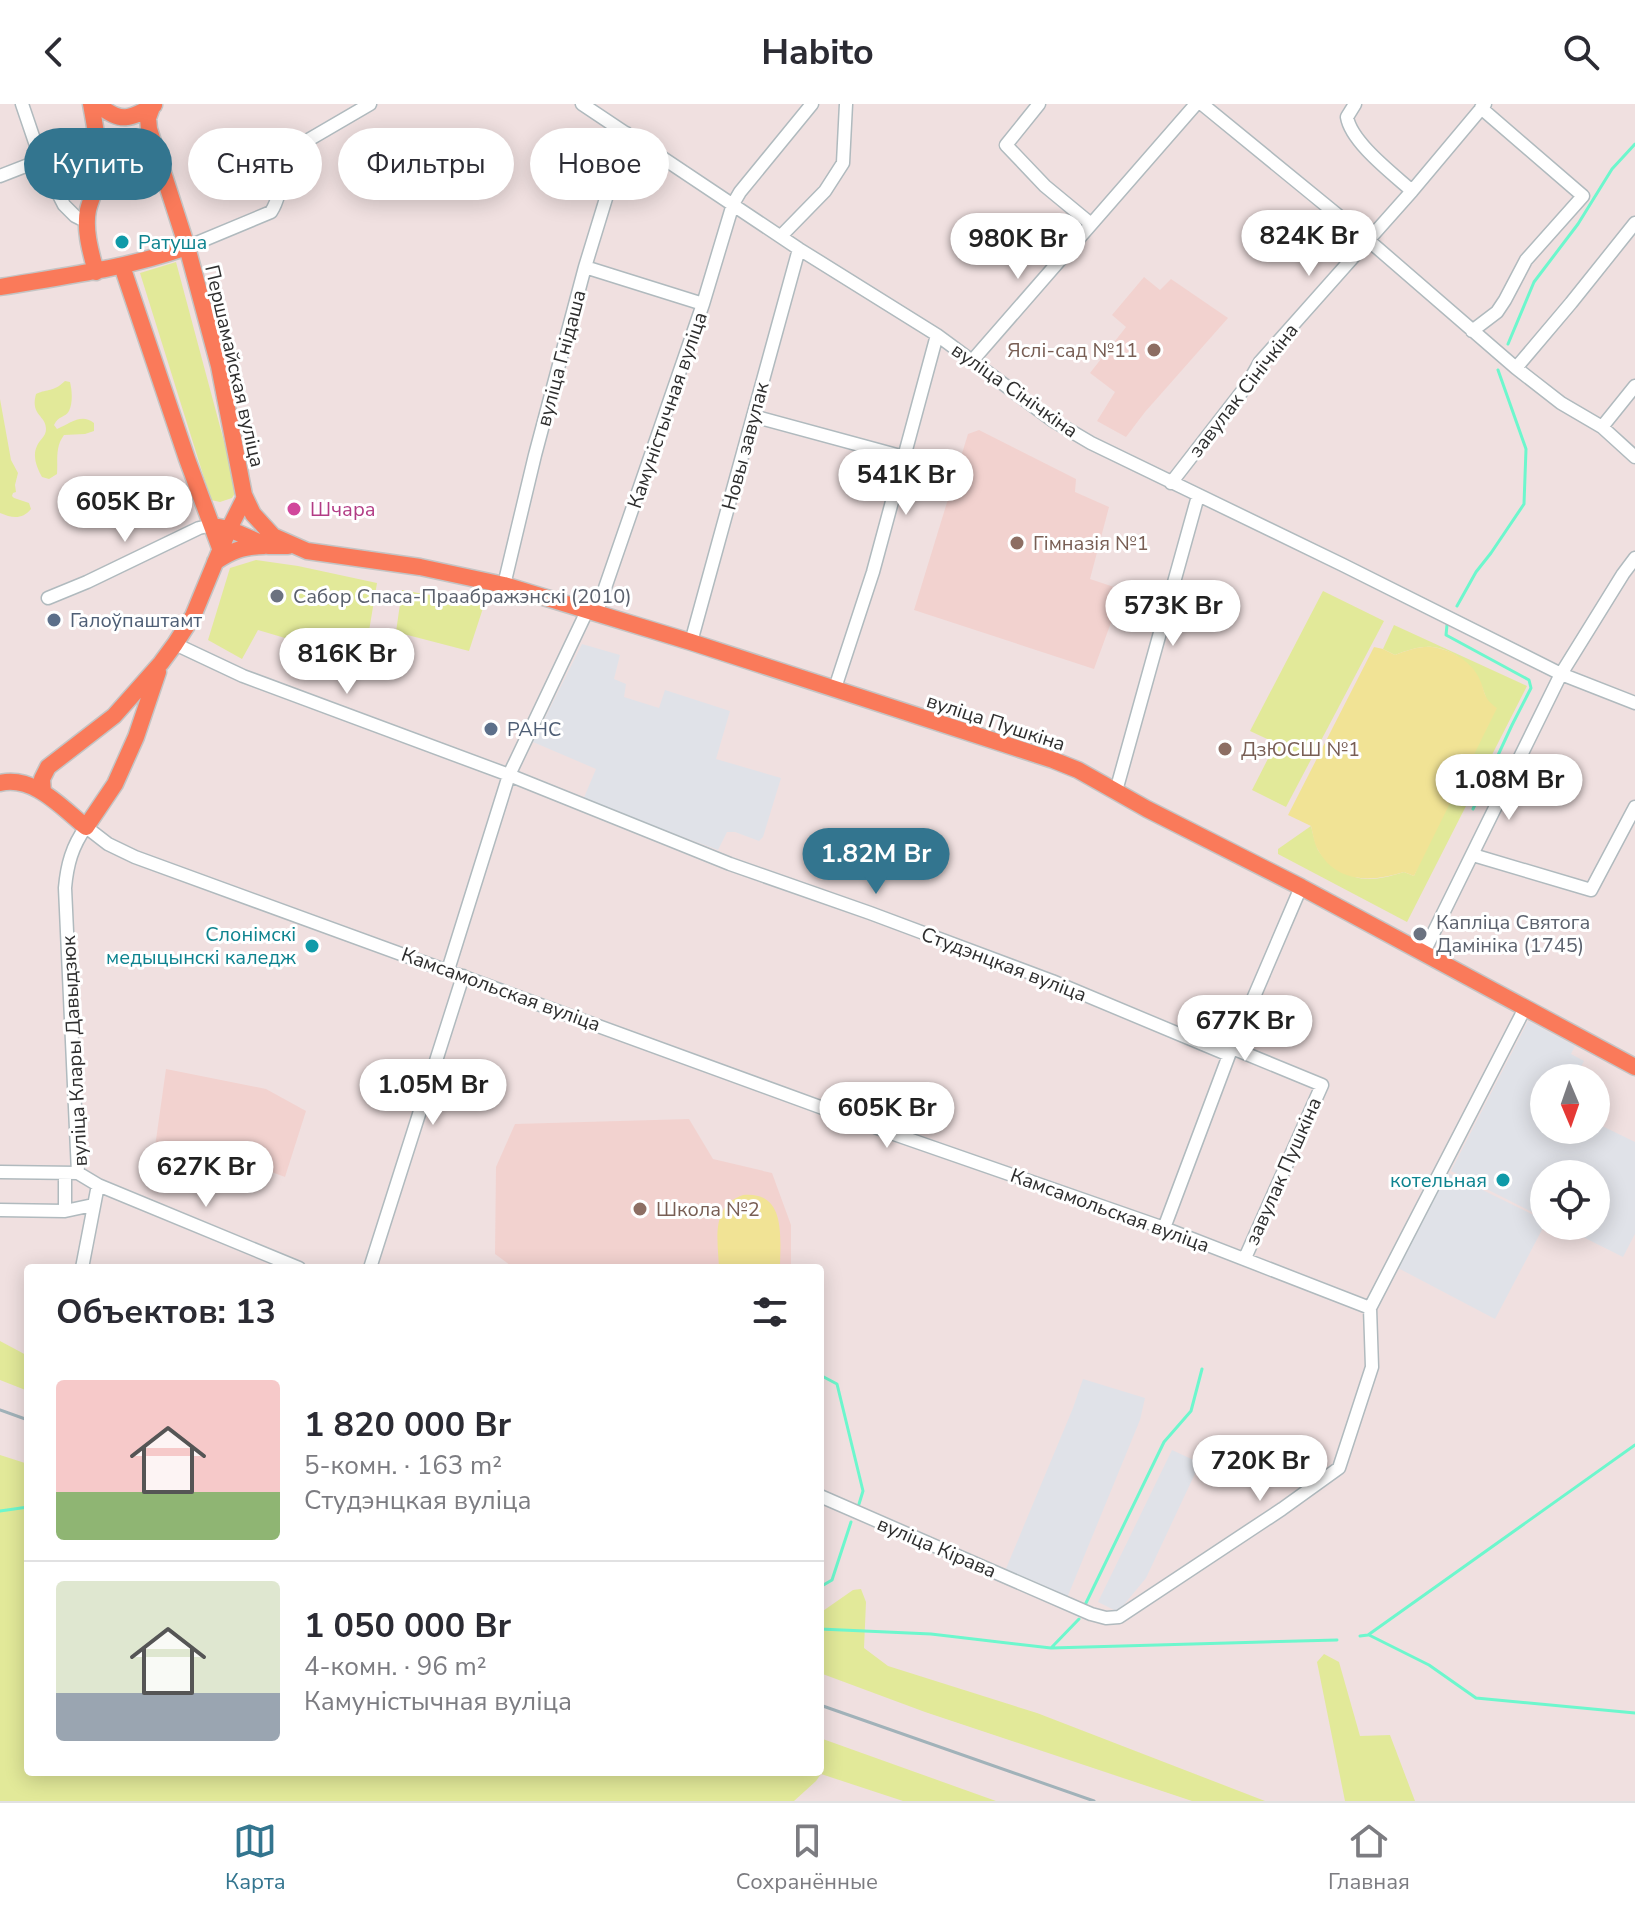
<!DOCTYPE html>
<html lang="ru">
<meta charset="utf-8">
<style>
:root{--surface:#fff;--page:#f7f7f7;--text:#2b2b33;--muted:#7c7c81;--line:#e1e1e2;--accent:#33758f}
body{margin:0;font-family:"Nunito Sans",sans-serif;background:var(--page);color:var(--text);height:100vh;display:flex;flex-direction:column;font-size:30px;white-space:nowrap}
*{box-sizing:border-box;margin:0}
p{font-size:26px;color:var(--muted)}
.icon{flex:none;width:44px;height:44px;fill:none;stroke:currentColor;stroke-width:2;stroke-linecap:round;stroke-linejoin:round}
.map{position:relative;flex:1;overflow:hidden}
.side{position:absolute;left:24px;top:1160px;width:800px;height:512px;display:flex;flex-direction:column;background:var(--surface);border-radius:8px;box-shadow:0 4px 20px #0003}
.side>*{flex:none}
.guide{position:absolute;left:24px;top:24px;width:800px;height:72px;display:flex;gap:16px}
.needle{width:52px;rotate:178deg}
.buttons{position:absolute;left:1530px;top:960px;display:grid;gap:16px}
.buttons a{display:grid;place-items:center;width:80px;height:80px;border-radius:50%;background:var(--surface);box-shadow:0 4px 20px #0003;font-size:40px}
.price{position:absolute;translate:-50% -68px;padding:0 18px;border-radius:28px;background:#fff;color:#222;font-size:26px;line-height:52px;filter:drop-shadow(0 2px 4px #0008)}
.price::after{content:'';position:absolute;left:50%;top:48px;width:24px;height:18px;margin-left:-12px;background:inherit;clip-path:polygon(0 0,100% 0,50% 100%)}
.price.selected{background:var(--accent);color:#fff}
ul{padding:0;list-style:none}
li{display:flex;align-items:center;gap:24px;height:200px;padding:0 32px}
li+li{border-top:2px solid var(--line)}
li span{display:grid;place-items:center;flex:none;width:224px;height:160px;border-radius:8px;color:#555}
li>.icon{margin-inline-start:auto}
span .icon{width:96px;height:96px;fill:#fffc;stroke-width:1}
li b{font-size:34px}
h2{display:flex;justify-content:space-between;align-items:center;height:96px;padding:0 32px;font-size:34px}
.pill{padding:0 28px;border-radius:36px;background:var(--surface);box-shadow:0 4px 20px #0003;font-size:28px;line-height:72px}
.pill.selected{background:var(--accent);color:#fff}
header{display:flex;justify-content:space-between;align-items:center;height:104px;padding:0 32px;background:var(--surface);font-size:36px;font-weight:700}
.tabs{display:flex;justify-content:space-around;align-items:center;height:112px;border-top:2px solid var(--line);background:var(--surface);font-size:22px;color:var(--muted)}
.tabs a{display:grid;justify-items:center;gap:4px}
.tabs .selected{color:var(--accent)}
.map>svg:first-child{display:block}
.industrial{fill:#e0e2e8}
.education{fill:#f2d2cf}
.green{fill:#e2e999}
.pitch{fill:#f1e395}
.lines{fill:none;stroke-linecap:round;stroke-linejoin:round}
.stream{stroke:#6df7cd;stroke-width:3}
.minor-casing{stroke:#b0babe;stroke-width:15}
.major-casing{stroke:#c4c4c4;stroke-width:19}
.minor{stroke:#fff;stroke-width:12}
.major{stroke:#fa7a5a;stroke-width:16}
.rail{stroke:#a1b2b9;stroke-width:3}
.culture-dot{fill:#0f9aa8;stroke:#fff;stroke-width:3}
.education-dot{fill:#8d6e63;stroke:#fff;stroke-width:3}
.hotel-dot{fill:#d1479c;stroke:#fff;stroke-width:3}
.worship-dot{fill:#6b7280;stroke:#fff;stroke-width:3}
.service-dot{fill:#5c6f8a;stroke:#fff;stroke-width:3}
.labels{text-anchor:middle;stroke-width:6;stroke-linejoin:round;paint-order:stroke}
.culture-label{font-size:20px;fill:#0d838f;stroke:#fff;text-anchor:end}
.education-label{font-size:20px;fill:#785e54;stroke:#fff;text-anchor:start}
.street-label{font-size:20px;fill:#2e2e2e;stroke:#fff}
.hotel-label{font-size:20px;fill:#b23c85;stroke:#fff;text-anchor:start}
.worship-label{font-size:20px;fill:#5b616d;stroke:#fff;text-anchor:start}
.service-label{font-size:20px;fill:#4e5e75;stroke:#fff;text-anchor:start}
</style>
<header><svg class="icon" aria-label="back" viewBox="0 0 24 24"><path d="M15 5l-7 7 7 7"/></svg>Habito<svg class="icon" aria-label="search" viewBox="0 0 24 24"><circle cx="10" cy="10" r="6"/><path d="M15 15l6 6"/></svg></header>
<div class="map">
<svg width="1635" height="1697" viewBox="0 0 1635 1697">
<rect width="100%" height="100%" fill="#f0e0e0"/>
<path class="industrial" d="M582,540l38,11 -6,24 12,5 -2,13 35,11 6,-18 65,21 -14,48 65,19 -18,59 -4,4 -24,-9h-8l-9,18 -135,-50 13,-31 -63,-27z
M1528,917l47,25 -4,8 13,7 -9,17h-31v52h52v-7l39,19v92l-12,23 -62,-31h35v-52h-52v44l-93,-47z
M1446,1068l98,48v6l-49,93 -97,-51z
M1083,1275l62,19 -5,22 -73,178 -62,-27 68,-163z
M1172,1346l28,13 -54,115 -28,34 -20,-10z"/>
<path class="education" d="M1144,173l16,13 11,-11 57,39 -83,94 -19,25 -29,-16 18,-29 -25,-19 36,-46 -14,-12z
M979,326l97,49 -1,13 34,15 -19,72 30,10 -7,28 -19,52 -180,-59 54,-176z
M166,965l100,20 40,22 -21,66 -43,-16 -87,-14z
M689,1015l24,40 59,14 19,52v43h-277l-19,-14 1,-87 19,-43z"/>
<path class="green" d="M176,158l61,228 -5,8 -12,4 -9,-2 -71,-227z
M65,277l5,1c2,8 3,21 -1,29 -4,7 -10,4 -15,14l3,4c14,-6 24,-16 37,-6v8l-9,3 -21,1c-9,12 -6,24 -7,39l-8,5 -7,-2c-5,-9 -10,-21 -5,-31 2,-6 9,-9 9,-17 0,-14 -16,-13 -10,-35 13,-6 16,-1 29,-13z
M0,295l11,61 7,13 -3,12 1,7 -3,1 -1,3 2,2 15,5 2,6c-9,11 -19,9 -31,4z
M256,456l42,6 79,17 -10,60 -55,3 -54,-16 -16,29 -34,-19 22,-72z
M402,486l82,15 -15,46 -73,-19z
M1323,487l61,30 -98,186 -34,-17 24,-47 -26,-12z
M1394,521l133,61 -120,236 -129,-68v-5l33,-23c2,8 4,17 7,24 5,8 12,13 19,18 23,16 41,12 67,4l10,4 73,-175c-7,-26 -26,-51 -55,-54 -13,-1 -26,4 -37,8l-12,-6z
M0,1237l28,15v35l-28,-11z
M0,1351l28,9v308h792v-34l176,63h-93l-82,-27 -5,7 -22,20h-794z
M861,1485l5,13 -2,46 24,18 149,47 228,88h-73l-267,-89 -105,-39v-60l33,-23z
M1324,1550l15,8 21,74 30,-1 25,66h-70l-28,-139z"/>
<path class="pitch" d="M1374,543l9,2 12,6c11,-4 24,-9 37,-8 18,2 38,14 46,29 8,15 4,22 19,32l-83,168 -10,-4c-31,10 -67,12 -86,-22 -4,-7 -5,-16 -7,-24l-23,-11z
M743,1091c44,-4 37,43 37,73h-61c-1,-27 -9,-62 24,-73z"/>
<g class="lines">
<path class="stream" d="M1508,240l26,-62 44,-58 34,-55 23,-25
M1457,502l19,-34 15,-19 33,-49 2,-55 -28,-79
M1447,521l-1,10 83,45 2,8 -19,37 -39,84
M820,1271l17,9 26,107 -4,13
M0,1407l28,-4
M820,1483l12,-7 19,-58
M1085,1501l79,-163 27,-31 11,-42
M820,1525l111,5 120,14 286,-8
M1369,1531l60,30 47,33 159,15
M1360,1532l8,-1 267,-190
M1051,1544l28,-29"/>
<g class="minor-casing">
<path id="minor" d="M22,0l19,56 23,45 11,11 12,6
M582,0l217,145 138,86 115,85 39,23 252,122 218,109 74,29
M1039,0l-33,41 39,41 46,38
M1202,0l165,135 149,129 45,35 41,24 33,30
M1355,0l-8,13c4,25 45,56 65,74
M0,72l41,-16
M781,132l44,-45 18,-28 3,-59
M187,143l84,-35c11,-17 10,-40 15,-59l84,-49
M585,163l118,37
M1472,227l25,-19 8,-12 21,-40 57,-64 -102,-88
M972,257l224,-257
M1516,264l55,-65 64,-80
M753,312l151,41
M1602,323l33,-41
M1171,379l76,-98 13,-23 152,-171 73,-87
M504,481l31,-130 50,-188 41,-134
M48,494l39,-16 112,-54 14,-3
M596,510l107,-310 30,-100 7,-12 72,-88
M691,538l108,-393
M175,540l68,32 266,99 221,89 140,49 182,68 177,74
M835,584l38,-116 64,-237
M1116,687l82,-295
M1473,751l118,35 44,-83
M1424,848l137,-278 62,-100 12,-16
M448,866l61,-195 78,-164
M1232,944l90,37 -77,173
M0,1068l78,1
M65,1069v38l28,-6
M98,1081l201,83
M0,1106l65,1
M1164,1124l65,-173 72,-168
M82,1164l16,-83 -20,-12 -13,-285c2,-23 7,-42 21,-61l22,17 27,13 759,277 270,94 206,80 155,-300
M370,1164l93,-292
M820,1392l271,118 15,4 13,-1 163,-108 57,-41 33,-101 -2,-59"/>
</g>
<g class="major-casing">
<path id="major" d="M91,0c4,23 9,46 7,69 0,14 -7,24 -10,37 -4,20 3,43 8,62
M98,0c22,20 33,15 56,1
M152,3l-4,11 1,11 38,118 32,119 25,129 9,19 20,22 34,15 113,16 84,18 187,57 362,118 25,10 69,39 154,78 334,180
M122,162l65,193 33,89
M0,183c65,-11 124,-18 187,-40
M219,423l10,2 39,17h20
M215,458c18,-12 27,-15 49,-16
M0,679c34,-8 62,25 86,44l29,-43 21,-47 22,-65
M43,688l-1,-13 6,-12 66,-51 47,-53 14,-19 18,-28 36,-87 16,-32"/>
</g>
<use href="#minor" class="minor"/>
<use href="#major" class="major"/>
<path class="rail" d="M0,1306l28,10
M820,1601l274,96"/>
</g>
<g class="culture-dot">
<circle cx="122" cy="138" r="8"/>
<circle cx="312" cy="842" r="8"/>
<circle cx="1503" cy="1076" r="8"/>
</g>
<g class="education-dot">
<circle cx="1154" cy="246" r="8"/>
<circle cx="1017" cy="439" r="8"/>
<circle cx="1225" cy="645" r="8"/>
<circle cx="640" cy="1105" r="8"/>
</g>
<circle class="hotel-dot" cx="294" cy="405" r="8"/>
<g class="worship-dot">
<circle cx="277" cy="492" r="8"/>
<circle cx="1420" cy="830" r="8"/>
</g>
<g class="service-dot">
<circle cx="54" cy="516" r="8"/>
<circle cx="491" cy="625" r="8"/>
</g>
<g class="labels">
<g class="culture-label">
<text x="138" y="145" text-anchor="start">Ратуша</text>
<text x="296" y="837">Слонімскі<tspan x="296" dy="23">медыцынскі каледж</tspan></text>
<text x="1487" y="1083">котельная</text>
</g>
<g class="education-label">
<text x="1138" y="253" text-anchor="end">Яслі-сад №11</text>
<text x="1033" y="446">Гімназія №1</text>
<text x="1241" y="652">ДзЮСШ №1</text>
<text x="656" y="1112">Школа №2</text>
</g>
<g class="street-label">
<text transform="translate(561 254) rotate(-75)" y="7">вуліца Гнідаша</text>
<text transform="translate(235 262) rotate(77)" y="7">Першамайская вуліца</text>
<text transform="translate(1015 286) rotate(35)" y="7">вуліца Сінічкіна</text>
<text transform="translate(1243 286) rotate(-52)" y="7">завулак Сінічкіна</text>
<text transform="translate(667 306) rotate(-71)" y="7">Камуністычная вуліца</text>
<text transform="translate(745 342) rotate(-75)" y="7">Новы завулак</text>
<text transform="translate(996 618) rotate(18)" y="7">вуліца Пушкіна</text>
<text transform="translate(1004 860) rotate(21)" y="7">Студэнцкая вуліца</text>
<text transform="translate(501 885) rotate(20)" y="7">Камсамольская вуліца</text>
<text transform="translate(74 947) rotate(-93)" y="7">вуліца Клары Давыдзюк</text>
<text transform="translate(1283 1067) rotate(-66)" y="7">завулак Пушкіна</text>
<text transform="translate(1110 1106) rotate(20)" y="7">Камсамольская вуліца</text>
<text transform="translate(937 1443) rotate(23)" y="7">вуліца Кірава</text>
</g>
<g class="hotel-label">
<text x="310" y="412">Шчара</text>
</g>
<g class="worship-label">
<text x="293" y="499">Сабор Спаса-Праабражэнскі (2010)</text>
<text x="1436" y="825">Капліца Святога<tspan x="1436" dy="23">Дамініка (1745)</tspan></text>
</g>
<g class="service-label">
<text x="70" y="523">Галоўпаштамт</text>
<text x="507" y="632">РАНС</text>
</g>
</g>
</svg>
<div class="buttons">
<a><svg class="needle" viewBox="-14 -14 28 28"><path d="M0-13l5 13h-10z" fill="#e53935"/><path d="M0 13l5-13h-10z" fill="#7c7c81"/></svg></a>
<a><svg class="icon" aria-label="locate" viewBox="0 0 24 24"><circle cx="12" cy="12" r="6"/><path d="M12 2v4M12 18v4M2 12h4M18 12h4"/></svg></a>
</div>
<b class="price" style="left:1309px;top:174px">824K Br</b>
<b class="price" style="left:1018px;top:177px">980K Br</b>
<b class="price" style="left:906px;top:413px">541K Br</b>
<b class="price" style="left:125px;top:440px">605K Br</b>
<b class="price" style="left:1173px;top:544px">573K Br</b>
<b class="price" style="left:347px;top:592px">816K Br</b>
<b class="price" style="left:1509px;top:718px">1.08M Br</b>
<b class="price selected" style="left:876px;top:792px">1.82M Br</b>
<b class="price" style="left:1245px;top:959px">677K Br</b>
<b class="price" style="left:433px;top:1023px">1.05M Br</b>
<b class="price" style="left:887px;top:1046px">605K Br</b>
<b class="price" style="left:206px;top:1105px">627K Br</b>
<b class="price" style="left:1260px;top:1399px">720K Br</b>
<div class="guide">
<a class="pill selected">Купить</a>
<a class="pill">Снять</a>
<a class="pill">Фильтры</a>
<a class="pill">Новое</a>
</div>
<section class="side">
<h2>Объектов: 13<svg class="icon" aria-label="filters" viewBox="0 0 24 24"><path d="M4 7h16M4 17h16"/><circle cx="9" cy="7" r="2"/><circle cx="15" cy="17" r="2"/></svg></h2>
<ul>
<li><span style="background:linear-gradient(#f6c9c9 70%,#8fb573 0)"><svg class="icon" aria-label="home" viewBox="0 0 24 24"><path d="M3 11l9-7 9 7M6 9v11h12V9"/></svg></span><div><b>1 820 000 Br</b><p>5-комн. · 163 m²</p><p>Студэнцкая вуліца</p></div></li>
<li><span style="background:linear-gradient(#dfe7d0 70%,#9aa5b1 0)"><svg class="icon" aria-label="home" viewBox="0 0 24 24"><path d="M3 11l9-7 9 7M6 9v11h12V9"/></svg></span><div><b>1 050 000 Br</b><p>4-комн. · 96 m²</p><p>Камуністычная вуліца</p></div></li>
</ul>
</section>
</div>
<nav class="tabs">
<a class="selected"><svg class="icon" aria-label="map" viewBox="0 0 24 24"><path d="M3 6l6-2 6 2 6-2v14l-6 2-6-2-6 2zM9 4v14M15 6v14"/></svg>Карта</a>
<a><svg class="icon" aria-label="saved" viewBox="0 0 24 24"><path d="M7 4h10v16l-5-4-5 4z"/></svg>Сохранённые</a>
<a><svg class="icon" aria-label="home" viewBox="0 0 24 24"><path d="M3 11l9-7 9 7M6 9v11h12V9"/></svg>Главная</a>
</nav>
